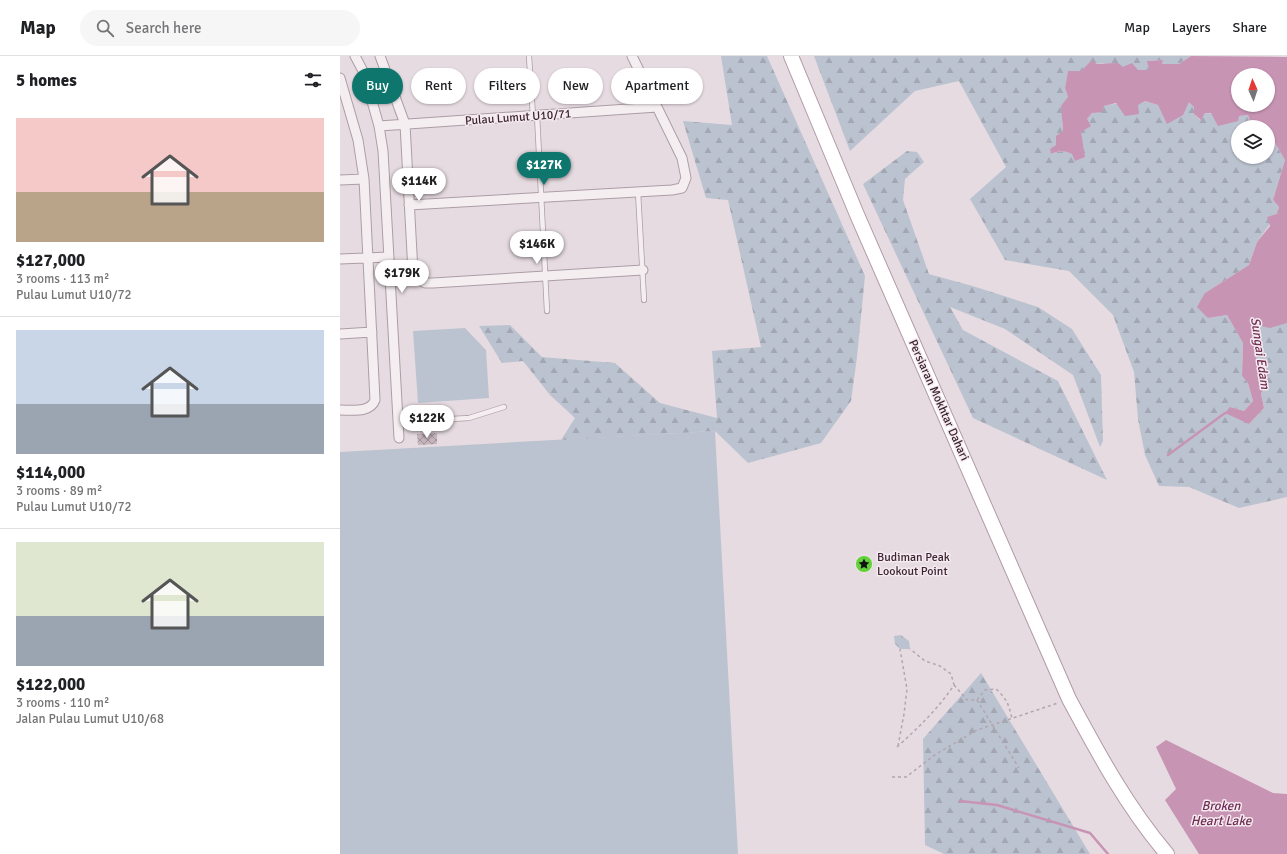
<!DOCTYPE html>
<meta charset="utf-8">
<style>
:root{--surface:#fff;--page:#f6f6f6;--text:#202124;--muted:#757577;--line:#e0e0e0;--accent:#0f766e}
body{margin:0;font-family:Signika,sans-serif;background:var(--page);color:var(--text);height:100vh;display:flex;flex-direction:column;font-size:15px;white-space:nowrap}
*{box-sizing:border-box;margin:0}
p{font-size:13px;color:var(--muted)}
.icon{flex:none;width:22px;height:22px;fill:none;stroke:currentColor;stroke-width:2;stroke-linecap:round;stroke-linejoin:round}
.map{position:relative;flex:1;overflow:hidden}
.sheet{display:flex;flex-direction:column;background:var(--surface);width:340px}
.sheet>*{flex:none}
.guide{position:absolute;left:12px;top:12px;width:380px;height:36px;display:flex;gap:8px}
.needle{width:26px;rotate:357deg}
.fabs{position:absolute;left:891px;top:12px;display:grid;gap:8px}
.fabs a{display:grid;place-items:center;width:44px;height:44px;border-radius:50%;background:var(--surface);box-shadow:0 1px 3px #0004;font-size:20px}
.price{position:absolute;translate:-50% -34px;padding:0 9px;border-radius:14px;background:#fff;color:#222;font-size:13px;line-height:26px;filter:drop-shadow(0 1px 2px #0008)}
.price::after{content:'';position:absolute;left:50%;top:24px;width:12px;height:9px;margin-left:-6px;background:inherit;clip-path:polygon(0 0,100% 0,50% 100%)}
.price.on{background:var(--accent);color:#fff}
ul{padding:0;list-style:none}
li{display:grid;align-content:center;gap:8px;height:212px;padding:0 16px}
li+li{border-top:1px solid var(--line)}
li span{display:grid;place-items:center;height:124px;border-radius:0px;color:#555}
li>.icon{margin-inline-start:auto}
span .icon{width:72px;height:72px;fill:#fffc;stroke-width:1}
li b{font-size:17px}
h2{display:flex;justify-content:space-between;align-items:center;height:48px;padding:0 16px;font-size:17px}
.tag{padding:0 14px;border-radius:18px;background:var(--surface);box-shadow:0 1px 3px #0004;font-size:14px;line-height:36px}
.tag.on{background:var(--accent);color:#fff}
header{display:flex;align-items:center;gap:24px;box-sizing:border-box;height:56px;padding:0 20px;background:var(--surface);border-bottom:1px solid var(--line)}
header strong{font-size:19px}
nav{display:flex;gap:22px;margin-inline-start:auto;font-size:14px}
.search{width:280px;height:36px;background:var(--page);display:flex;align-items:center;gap:10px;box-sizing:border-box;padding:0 14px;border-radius:22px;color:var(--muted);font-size:15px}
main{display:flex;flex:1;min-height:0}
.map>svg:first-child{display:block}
.green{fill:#bcc3d0}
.forest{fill:url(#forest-firs)}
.park{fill:url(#park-crowns)}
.water{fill:#c894b3;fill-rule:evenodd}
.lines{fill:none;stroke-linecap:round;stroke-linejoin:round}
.stream{stroke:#c894b3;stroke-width:2.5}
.building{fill:url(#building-cross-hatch)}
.lane-casing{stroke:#ac9da5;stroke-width:6}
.street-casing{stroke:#ac9da5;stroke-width:11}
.primary-casing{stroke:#b29aa6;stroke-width:16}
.path{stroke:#b2a6ac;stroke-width:1.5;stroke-dasharray:3 3;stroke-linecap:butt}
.lane{stroke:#f5eef1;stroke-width:4.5}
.street{stroke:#f5eef1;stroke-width:9}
.primary{stroke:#fff;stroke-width:14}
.labels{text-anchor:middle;stroke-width:3;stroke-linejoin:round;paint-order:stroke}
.street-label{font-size:12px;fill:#3c2530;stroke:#f4eaef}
.poi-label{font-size:12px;fill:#3c2530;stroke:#f4eaef;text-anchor:start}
.water-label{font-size:13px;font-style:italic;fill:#712e54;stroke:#f4eaef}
</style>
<header>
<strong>Map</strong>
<div class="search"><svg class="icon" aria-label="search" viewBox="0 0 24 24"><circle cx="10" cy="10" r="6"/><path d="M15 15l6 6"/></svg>Search here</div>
<nav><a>Map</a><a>Layers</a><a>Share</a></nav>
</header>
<main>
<section class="sheet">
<h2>5 homes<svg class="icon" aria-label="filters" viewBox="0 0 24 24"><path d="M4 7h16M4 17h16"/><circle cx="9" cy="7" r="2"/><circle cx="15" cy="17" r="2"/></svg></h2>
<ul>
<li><span style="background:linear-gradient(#f6c9c9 60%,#b9a48a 0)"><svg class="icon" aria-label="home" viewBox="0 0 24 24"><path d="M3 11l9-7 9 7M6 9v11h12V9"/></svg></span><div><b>$127,000</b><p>3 rooms · 113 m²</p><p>Pulau Lumut U10/72</p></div></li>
<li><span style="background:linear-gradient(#c9d6e8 60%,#9aa5b1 0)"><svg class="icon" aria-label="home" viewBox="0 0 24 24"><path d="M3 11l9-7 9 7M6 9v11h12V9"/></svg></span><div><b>$114,000</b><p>3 rooms · 89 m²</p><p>Pulau Lumut U10/72</p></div></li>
<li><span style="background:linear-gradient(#dfe7d0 60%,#9aa5b1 0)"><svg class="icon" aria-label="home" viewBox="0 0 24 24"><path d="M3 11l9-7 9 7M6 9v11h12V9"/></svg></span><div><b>$122,000</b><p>3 rooms · 110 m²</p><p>Jalan Pulau Lumut U10/68</p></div></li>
</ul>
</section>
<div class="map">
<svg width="947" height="798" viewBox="0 0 947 798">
<defs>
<pattern id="forest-firs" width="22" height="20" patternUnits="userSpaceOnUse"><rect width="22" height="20" fill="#bcc3d0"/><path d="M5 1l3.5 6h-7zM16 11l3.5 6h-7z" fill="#a2a7b3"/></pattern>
<pattern id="park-crowns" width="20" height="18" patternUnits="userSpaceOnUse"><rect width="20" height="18" fill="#bcc3d0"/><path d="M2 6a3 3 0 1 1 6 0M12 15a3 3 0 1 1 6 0" fill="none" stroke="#a2a7b3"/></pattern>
<pattern id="building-cross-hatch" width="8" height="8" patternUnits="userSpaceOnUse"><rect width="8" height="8" fill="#c6b5bd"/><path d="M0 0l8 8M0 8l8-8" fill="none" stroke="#a2939a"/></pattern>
</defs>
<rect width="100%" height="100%" fill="#e6dbe1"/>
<path class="green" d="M125,272l21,22 3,48 -71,5 -5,-72z
M375,375l23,423h-398v-402z"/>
<path class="forest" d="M381,0h46l98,220 -8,81 -6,44 -30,42 -73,20 -33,-32 -154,9 14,-22 -25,-23 -27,-34 -21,2 -23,-37 31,-1 32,32 73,6 45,40 57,15 -5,-67 49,-4 -33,-147 -22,-2 -23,-77 49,4z
M474,0h377l-12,8h-17l1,-4 -15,1 1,9h-11l-36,-7 -6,1 -15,7 -13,1 -3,16 3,9 -6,25 1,9 -12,23c14,-6 20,-1 33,3 -1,-8 -4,-17 -3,-25 4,-17 20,-29 37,-28 10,0 18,3 27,-3l13,4 31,-4 5,6v7l6,6 5,-7 34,3 9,-1 4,12h-14v30h30v-21h3l14,24 -12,40 6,7 -2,7 -20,28 -8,23 -44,28 3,25 19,-3 16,28 -1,33 6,7 5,18 -9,10 -14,-4 19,17 15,-16 -3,-14 8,-20 -15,-19 6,-17 -9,-15h36v174l-48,11 -50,-21 -30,-1 -14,-31 -7,-36 -4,-47 -21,-57 -44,-44 -64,-11 -35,-61 36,-32 -47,-86 -44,10 -65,60z
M567,95l10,1 7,10 -19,17 -2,21 26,74 47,13 62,20 34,22 29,46 2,66 -3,6 -27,-72 -68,-46 -55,-22 13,23 95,51 49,99 -134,-62 -110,-234z
M641,617l109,181h-146l-19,-9 -2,-106z"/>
<path class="park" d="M561,579l8,6 1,8h-10l-5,-5 -1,-8z"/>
<path class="water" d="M851,0l96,1v266l-17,5 -18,-4 8,14 -6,17 15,19 -8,20 3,14 -15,16 -24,-11 5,-6 14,4 9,-10 -5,-18 -6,-7 1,-33 -16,-28 -19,3 -11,-11 8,-14 44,-28 8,-23 13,-16 -3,-9 10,-3 2,-7 -6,-7 12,-40 -14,-24h-3v-9h-16l-4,-12 -9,1 -1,5 -20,5 -7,-13h-6l-4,7 -7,-6v-7l-5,-5 -6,13 -16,9 -9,-19 -13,-4 -7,4 1,9 -14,2 -9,-13 -12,3 -2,6 -10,1 -5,6 4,7 -10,6 4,25 -10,4 -3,-7c-9,-4 -13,-3 -21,0l-1,-5 6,-4v-9l7,-5 -2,-25 7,-9 -3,-9 3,-17h13l11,-11 4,4 22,-1 5,4 9,-4 6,7h11l-2,-9 16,-1 -1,4h17zM898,19h30v30h-30z
M826,684l107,53 14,1v60h-88l-34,-54 11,-11 -20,-42z"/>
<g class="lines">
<path class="stream" d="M828,399l57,-42h2
M620,745l37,4 93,28 18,21"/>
</g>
<path class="building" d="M97,377v11l-19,1 -1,-11z"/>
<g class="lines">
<g class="lane-casing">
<path id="lane" d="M189,0l4,60
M197,59l10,196
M298,136l6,108
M58,366l71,-4 35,-11"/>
</g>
<g class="street-casing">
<path id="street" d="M15,0l9,17 15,53 4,25 16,287
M40,0l25,68 8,148 1,5 11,6h8l210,-13
M0,22l18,62 6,39 11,221c-5,13 -22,10 -35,10
M39,70l278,-19
M0,124l24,-1
M69,149l263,-15 10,-2 4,-10 -4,-20 -50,-102
M0,203l49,-2
M0,278l32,-2"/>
</g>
<g class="primary-casing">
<path id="primary" d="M451,0l67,161 211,482c29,54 58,108 98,155"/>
</g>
<path class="path" d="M614,629l13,15h10l8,-10 11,-1c11,10 13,16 16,30
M637,644l42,68
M558,690l6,-32 3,-25 -7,-40
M557,691c21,-19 41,-38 57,-62l-3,-11 -11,-8 -15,-5 -15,-12
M552,721h14l30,-23 41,-24 81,-27"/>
<use href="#lane" class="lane"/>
<use href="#street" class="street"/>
<use href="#primary" class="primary"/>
</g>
<defs>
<g id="sight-disc" transform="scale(0.9)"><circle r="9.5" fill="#62d13a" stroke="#f4eaef"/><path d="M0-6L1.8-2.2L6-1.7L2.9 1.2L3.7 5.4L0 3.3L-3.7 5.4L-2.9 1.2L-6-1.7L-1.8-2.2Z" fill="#111"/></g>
</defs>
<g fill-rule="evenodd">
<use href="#sight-disc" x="524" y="508"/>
</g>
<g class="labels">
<g class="street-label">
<text transform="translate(178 61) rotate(-4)" y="4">Pulau Lumut U10/71</text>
<text transform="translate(599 344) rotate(66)" y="4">Persiaran Mokhtar Dahari</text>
</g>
<g class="poi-label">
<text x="537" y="505">Budiman Peak<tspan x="537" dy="14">Lookout Point</tspan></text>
</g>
<g class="water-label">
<text transform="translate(921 297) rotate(82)" y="5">Sungai Edam</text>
<text x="881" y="754">Broken<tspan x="881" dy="15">Heart Lake</tspan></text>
</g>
</g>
</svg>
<div class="fabs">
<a><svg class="needle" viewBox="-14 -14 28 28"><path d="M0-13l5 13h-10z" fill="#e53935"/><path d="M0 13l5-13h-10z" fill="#757577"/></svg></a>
<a><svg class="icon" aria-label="layers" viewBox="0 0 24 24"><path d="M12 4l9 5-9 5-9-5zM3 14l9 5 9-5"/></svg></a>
</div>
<b class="price on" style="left:204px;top:130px">$127K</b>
<b class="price" style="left:79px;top:146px">$114K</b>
<b class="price" style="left:197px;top:209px">$146K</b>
<b class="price" style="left:62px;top:238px">$179K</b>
<b class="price" style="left:87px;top:383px">$122K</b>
<div class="guide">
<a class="tag on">Buy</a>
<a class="tag">Rent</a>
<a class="tag">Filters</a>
<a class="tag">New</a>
<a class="tag">Apartment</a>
</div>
</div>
</main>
